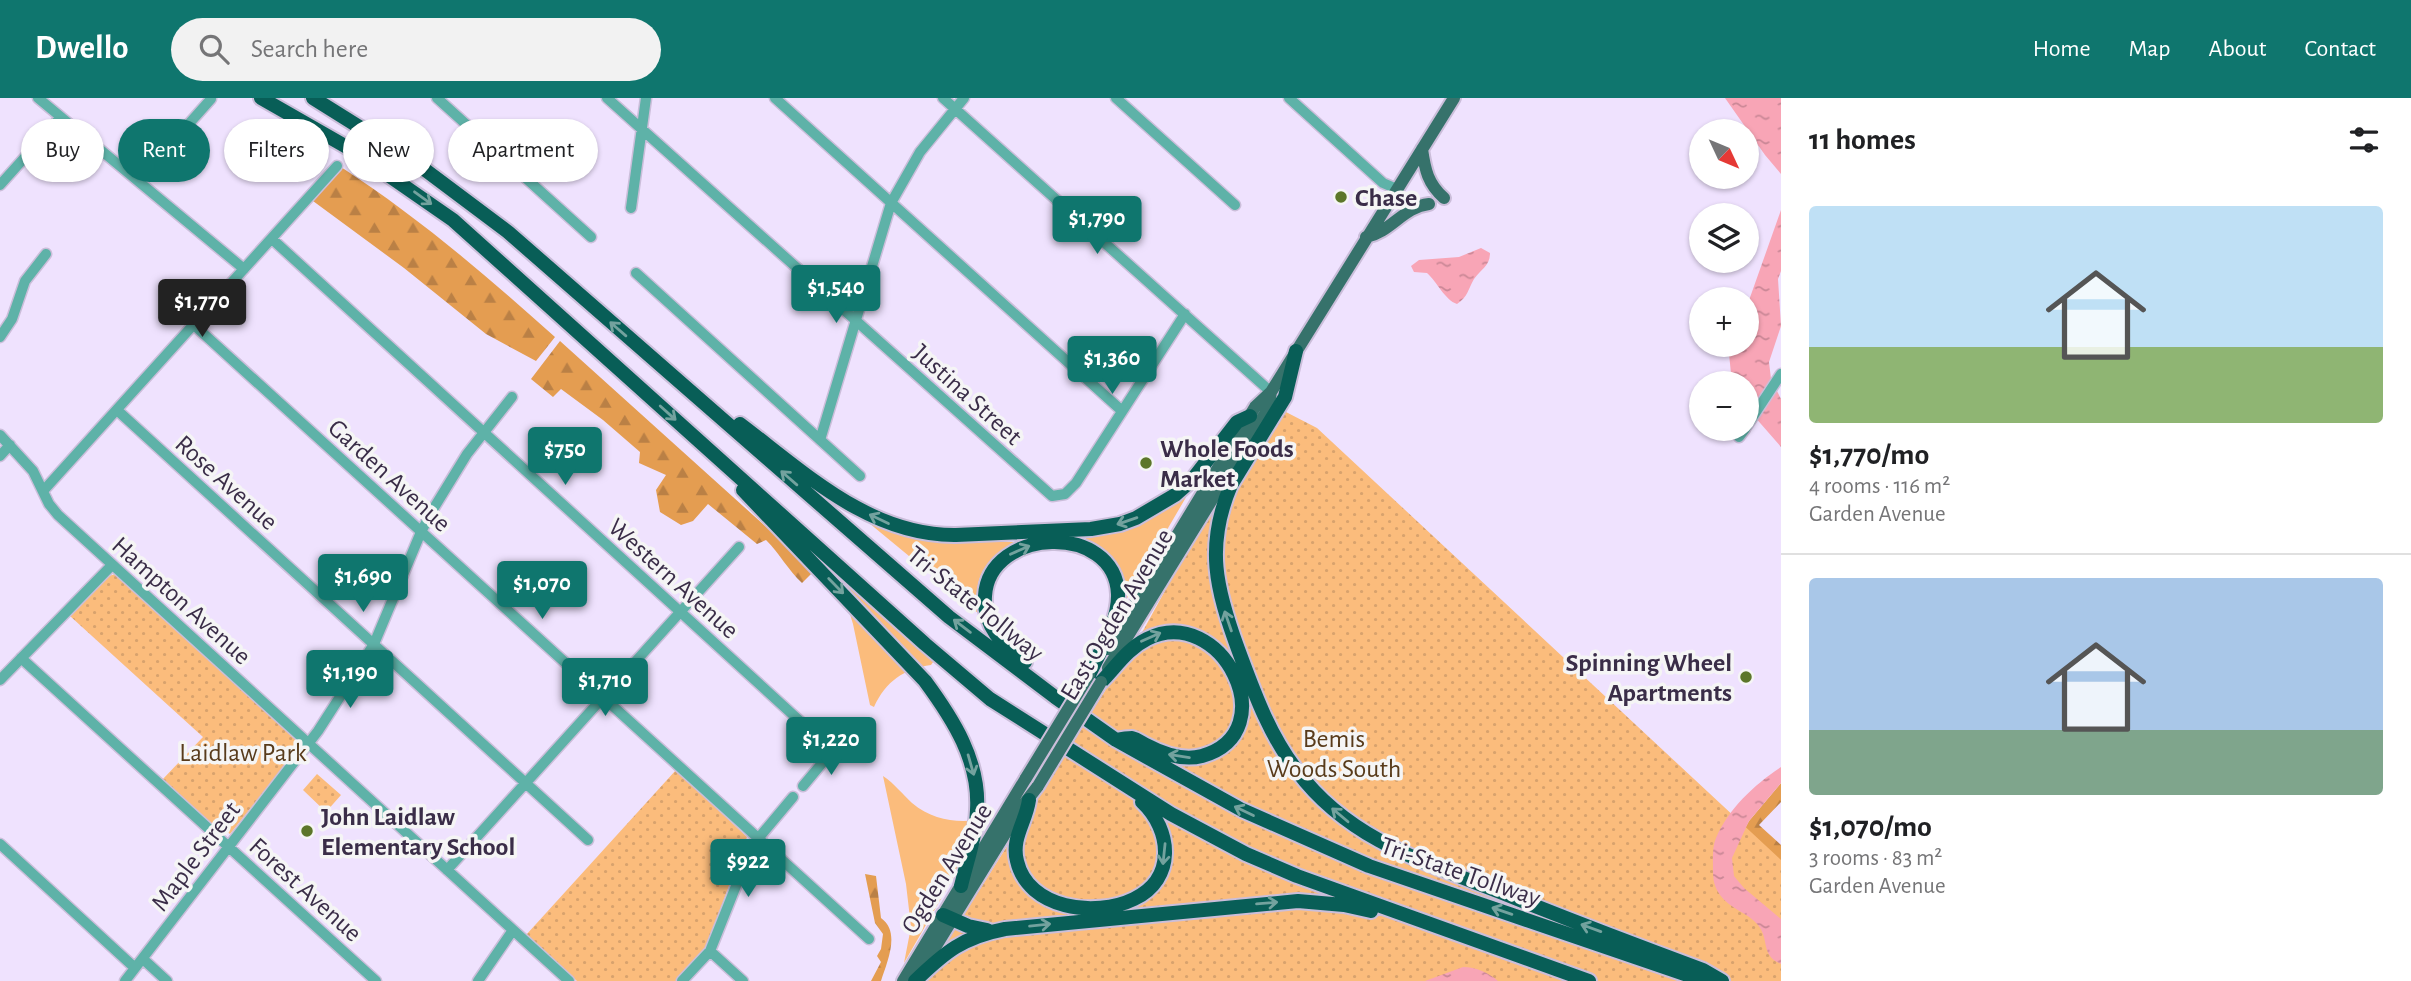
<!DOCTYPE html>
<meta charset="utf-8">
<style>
:root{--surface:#fff;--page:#f2f2f2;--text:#202124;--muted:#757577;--line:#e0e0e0;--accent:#0f766e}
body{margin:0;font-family:"Alegreya Sans",sans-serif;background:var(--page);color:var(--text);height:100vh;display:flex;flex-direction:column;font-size:26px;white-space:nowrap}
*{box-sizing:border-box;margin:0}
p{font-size:23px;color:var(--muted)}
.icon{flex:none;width:38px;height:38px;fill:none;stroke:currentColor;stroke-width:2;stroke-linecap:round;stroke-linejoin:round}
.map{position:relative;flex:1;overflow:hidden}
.details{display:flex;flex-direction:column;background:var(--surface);width:630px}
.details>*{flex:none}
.banner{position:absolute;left:21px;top:21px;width:665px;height:63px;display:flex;gap:14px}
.needle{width:46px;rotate:134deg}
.tools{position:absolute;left:1689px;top:21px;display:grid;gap:14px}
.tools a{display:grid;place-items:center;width:70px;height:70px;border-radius:50%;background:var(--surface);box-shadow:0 2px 5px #0004;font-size:35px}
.price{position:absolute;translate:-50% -60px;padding:0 16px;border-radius:7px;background:var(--accent);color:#fff;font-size:23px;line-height:46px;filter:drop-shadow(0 2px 4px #0008)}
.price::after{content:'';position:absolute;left:50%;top:42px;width:21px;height:16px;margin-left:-10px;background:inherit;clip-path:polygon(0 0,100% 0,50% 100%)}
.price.current{background:#222;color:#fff}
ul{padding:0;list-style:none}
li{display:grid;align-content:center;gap:14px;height:371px;padding:0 28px}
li+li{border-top:2px solid var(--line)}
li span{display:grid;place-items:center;height:217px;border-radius:7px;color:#555}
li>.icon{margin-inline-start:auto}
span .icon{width:126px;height:126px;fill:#fffc;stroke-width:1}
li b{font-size:30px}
h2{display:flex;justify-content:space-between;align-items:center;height:84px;padding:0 28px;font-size:30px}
.tag{padding:0 24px;border-radius:32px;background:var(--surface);box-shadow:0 2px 5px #0004;font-size:24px;line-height:63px}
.tag.current{background:var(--accent);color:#fff}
header{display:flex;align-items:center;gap:42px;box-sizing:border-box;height:98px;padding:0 35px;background:var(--accent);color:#fff}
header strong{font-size:33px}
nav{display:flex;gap:38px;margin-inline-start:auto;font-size:24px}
.search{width:490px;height:63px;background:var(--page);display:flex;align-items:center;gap:18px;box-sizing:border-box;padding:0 24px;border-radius:38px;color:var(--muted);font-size:26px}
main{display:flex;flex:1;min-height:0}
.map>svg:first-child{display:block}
.grass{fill:#fbbc7c}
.forest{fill:url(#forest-firs)}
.park{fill:url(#park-dots)}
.water{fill:url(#water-ripples)}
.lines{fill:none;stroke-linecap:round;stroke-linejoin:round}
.minor-casing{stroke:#cbbeda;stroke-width:13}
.major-casing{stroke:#cbbeda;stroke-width:16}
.highway-casing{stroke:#cbbeda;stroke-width:18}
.minor{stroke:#5eb2a8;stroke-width:10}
.major{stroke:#36726b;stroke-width:12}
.highway{stroke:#085e57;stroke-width:14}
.major-bridge-casing{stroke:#cbbeda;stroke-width:16;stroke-linecap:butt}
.major-bridge{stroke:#36726b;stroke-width:12}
.oneway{stroke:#73a29e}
.poi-dot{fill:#5c762a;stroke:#f5f5f5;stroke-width:2.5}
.labels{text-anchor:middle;stroke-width:7;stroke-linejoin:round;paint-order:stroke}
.poi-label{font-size:26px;font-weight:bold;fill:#3a2d48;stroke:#f5f5f5;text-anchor:start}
.street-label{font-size:26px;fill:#3a2d48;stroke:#f5f5f5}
.park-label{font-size:26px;fill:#583b1b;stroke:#f5f5f5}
</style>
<header>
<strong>Dwello</strong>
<div class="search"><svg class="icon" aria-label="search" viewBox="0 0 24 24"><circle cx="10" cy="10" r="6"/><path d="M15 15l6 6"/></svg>Search here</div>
<nav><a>Home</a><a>Map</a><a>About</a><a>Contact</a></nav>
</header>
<main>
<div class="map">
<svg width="1781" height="883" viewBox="0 0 1781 883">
<defs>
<pattern id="forest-firs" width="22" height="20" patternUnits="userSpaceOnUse" patternTransform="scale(1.75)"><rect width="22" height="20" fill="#e49d51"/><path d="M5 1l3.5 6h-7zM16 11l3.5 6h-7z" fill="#ba8045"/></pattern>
<pattern id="park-dots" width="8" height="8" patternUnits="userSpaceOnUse" patternTransform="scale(1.75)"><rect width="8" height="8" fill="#fbbc7c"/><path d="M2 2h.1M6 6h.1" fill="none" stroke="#d8a26d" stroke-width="1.8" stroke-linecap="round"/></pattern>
<pattern id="water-ripples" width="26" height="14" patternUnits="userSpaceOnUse" patternTransform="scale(1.75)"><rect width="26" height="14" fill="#f8a5b6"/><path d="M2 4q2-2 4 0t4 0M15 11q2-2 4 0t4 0" fill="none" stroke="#ca8796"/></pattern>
</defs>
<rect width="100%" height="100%" fill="#efe2fe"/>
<path class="grass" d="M1189,393l-4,8 -59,101c-1,-30 -13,-47 -40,-60v-4l46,-9 30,-16z
M869,425l45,16 100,3c-30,19 -41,35 -36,71z
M823,458l113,102 -5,7c-27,4 -45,16 -57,42l-4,-2 -17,-81 -13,-42z
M883,678c12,8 19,18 29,27 23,19 47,20 75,16l-83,144 7,-36 -5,-43z"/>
<path class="forest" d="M341,69c77,50 146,109 214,170l-19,24 -50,-27 -82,-66 -91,-67z
M560,243l244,220 8,12 -10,10c-14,-13 -22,-29 -36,-43l-9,4 -49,-40 -15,17 -12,4 -21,-13 -4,-22 10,-15 -27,-12 1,-11 -37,-32 -42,-31 -8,8 -22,-18z
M1781,685v19l-22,23 22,20v74l-41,-82 9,-16z
M865,776l11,2 5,42c20,14 6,44 0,63h-10l10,-19 -4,-6 4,-7 2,-15 -8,-11z"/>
<path class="park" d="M1284,313l33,17 464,432v121h-859l222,-352 29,-53 40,-64z
M115,476l183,167 1,7 -69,86 -4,-3 -3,4 -2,-1 -59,-54 41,-43 -133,-121 39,-40z
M676,672l71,67 -39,106 -7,11 -24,27h-100l-51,-46z
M317,676l24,21 -15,17 -23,-22z"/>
<path class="water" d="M1725,0h56v76l-16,-19z
M1781,112v61l-3,8 3,47 -12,36 2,17 10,20v48l-34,-39 -1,-25h-14l-3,-29 4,-9h13l1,-39z
M1481,150l9,5c0,13 -9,16 -16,26 -6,10 -6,18 -17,25 -12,-4 -20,-22 -30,-31l-13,-1 -3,-6 8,-6 40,-3z
M1781,669v16l-32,38 -17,37 2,18 10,12 37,31v45c-21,-9 -11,-24 -23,-39 -11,-13 -28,-16 -38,-30 -6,-9 -7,-15 -7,-25 0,-10 -1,-23 3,-32 12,-29 39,-54 65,-71z
M1463,869c13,0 26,6 35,14h-73z"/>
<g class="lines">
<g class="minor-casing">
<path id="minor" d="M38,0l206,171
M437,0l154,139
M607,0l445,398 13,-2 11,-11 109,-169
M775,0l346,312
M943,0l328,294
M1116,0l119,107
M1289,0l94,85 14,6
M139,82l72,-81
M0,87l61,-68
M631,110l15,-110
M272,141l553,505 4,7 -1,5 -25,30
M636,175l224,203
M194,227l675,614
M0,239l12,-18 13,-38 21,-27
M117,312l471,430
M1746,329l35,-53
M0,337l33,36 16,33 9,11 511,466
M1739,339l6,-8
M820,342l71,-237 29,-51 44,-54
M0,358l10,-11
M44,392l293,-324
M21,560l355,323
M0,582l112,-115
M0,746l135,124
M447,772l292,-323
M710,853l33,30
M143,861l24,22
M125,883l193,-250 56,-87 47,-112 11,-21 35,-57 45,-57
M478,883l35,-51
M682,883l28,-30 42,-105 41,-49"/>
</g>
<g class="major-casing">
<path id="major" d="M1422,51c3,21 6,35 22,49
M1366,139c25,-5 37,-30 63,-33
M1108,551l147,-242 16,-15 183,-294
M1108,570l160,-259 3,-17
M918,877l103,-167 17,-22
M903,883l123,-203"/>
</g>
<g class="highway-casing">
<path id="highway" d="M261,0l91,52 101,70 472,424 65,55 181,115 75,40 51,22 292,105
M313,0l99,62 96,72 441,385 106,80 61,43 126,70 127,56 336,115
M1296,253l-11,46 -54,88c-26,61 -15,104 7,164 16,43 31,86 60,123 50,67 128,91 202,120 67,27 135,53 203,78l19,11
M740,326c65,49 130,112 216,111l135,-6 29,-5 16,-6 39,-23 17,-15 45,-58 13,-6
M743,392l182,191c28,38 55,80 52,129 -1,26 -10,51 -16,76
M1025,564c-22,-16 -42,-36 -40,-66 4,-69 130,-74 133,-2 1,27 -18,57 -29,81
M1101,584c15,-15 26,-33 46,-43 74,-37 140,93 55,117 -19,5 -39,-2 -56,-11 -4,-2 -9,-6 -14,-7 -5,0 -11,1 -16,2
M1029,702c-3,22 -18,38 -12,61 11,48 78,57 117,38 42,-20 38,-69 8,-97
M943,817l25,11 19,4
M915,883c30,-29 48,-44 90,-52l293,-28 46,4 27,6"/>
</g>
<use href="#minor" class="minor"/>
<use href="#major" class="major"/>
<use href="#highway" class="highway"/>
<g class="major-bridge-casing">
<path id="major-bridge" d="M1026,680l63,-103
M1038,688l63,-104"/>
</g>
<use href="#major-bridge" class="major-bridge"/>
</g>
<defs><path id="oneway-shaft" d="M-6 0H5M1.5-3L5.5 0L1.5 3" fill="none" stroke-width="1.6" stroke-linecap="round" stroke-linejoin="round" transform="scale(1.75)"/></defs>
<g class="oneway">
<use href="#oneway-shaft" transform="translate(423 100) rotate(36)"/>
<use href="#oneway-shaft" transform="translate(618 231) rotate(-139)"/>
<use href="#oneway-shaft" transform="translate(668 315) rotate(42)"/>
<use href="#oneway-shaft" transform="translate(789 380) rotate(-139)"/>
<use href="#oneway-shaft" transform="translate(879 421) rotate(-154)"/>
<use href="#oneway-shaft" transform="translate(1127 423) rotate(161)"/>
<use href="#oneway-shaft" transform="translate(1020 452) rotate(-24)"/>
<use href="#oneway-shaft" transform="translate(836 488) rotate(46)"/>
<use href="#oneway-shaft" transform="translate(1228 523) rotate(-109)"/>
<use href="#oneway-shaft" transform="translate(962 528) rotate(-143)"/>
<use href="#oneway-shaft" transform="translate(1151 539) rotate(-24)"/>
<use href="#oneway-shaft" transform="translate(1179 658) rotate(-171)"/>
<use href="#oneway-shaft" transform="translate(971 667) rotate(74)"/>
<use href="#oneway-shaft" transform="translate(1244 713) rotate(-154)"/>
<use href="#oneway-shaft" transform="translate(1340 717) rotate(-140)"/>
<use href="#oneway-shaft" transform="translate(1164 756) rotate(96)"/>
<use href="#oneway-shaft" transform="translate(1267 805) rotate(-5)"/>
<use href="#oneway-shaft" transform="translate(1502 813) rotate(-161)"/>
<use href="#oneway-shaft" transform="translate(1040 827) rotate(-6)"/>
<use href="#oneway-shaft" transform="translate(1591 830) rotate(-160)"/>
</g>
<g class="poi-dot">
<circle cx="1341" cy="99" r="7"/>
<circle cx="1146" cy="365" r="7"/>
<circle cx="1746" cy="579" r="7"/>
<circle cx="307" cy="733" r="7"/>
</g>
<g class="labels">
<g class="poi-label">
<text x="1355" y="108">Chase</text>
<text x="1160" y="359">Whole Foods<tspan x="1160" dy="30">Market</tspan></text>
<text x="1732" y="573" text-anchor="end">Spinning Wheel<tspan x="1732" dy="30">Apartments</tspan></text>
<text x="321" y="727">John Laidlaw<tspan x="321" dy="30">Elementary School</tspan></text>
</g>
<g class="street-label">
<text transform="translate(968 296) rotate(42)" y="9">Justina Street</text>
<text transform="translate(390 377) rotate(42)" y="9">Garden Avenue</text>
<text transform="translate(227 384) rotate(42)" y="9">Rose Avenue</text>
<text transform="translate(674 480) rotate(42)" y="9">Western Avenue</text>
<text transform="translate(182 502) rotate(42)" y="9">Hampton Avenue</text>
<text transform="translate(976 505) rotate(39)" y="9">Tri-State Tollway</text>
<text transform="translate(1116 516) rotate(-59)" y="9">East Ogden Avenue</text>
<text transform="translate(195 758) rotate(-53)" y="9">Maple Street</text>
<text transform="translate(946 770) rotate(-58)" y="9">Ogden Avenue</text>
<text transform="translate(1461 773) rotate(19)" y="9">Tri-State Tollway</text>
<text transform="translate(306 791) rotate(42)" y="9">Forest Avenue</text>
</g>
<g class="park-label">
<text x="1334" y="649">Bemis<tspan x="1334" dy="30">Woods South</tspan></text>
<text x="243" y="663">Laidlaw Park</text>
</g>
</g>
</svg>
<div class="tools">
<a><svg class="needle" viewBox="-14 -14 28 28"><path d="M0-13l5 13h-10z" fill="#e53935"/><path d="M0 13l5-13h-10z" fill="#757577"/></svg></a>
<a><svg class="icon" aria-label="layers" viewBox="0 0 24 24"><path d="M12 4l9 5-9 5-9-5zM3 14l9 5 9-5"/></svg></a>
<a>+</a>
<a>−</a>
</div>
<b class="price" style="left:1097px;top:158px">$1,790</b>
<b class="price" style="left:836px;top:227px">$1,540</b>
<b class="price current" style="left:202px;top:241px">$1,770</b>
<b class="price" style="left:1112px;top:298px">$1,360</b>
<b class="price" style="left:565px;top:389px">$750</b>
<b class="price" style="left:363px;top:516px">$1,690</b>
<b class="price" style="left:542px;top:523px">$1,070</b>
<b class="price" style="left:350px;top:612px">$1,190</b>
<b class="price" style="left:605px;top:620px">$1,710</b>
<b class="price" style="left:831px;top:679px">$1,220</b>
<b class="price" style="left:748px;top:801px">$922</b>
<div class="banner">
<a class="tag">Buy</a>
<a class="tag current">Rent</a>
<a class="tag">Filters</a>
<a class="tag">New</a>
<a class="tag">Apartment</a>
</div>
</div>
<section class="details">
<h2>11 homes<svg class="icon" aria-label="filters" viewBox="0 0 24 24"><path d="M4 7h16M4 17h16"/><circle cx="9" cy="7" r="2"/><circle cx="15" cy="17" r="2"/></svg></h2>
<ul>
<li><span style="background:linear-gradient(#bfe0f5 65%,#8fb573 0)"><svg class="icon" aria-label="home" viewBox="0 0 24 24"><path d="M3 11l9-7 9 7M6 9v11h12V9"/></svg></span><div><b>$1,770/mo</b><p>4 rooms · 116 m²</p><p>Garden Avenue</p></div></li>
<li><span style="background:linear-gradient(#a9c7e8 70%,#7fa58c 0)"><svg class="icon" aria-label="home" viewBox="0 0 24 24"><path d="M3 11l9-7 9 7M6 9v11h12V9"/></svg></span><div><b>$1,070/mo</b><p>3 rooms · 83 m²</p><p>Garden Avenue</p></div></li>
</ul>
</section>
</main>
